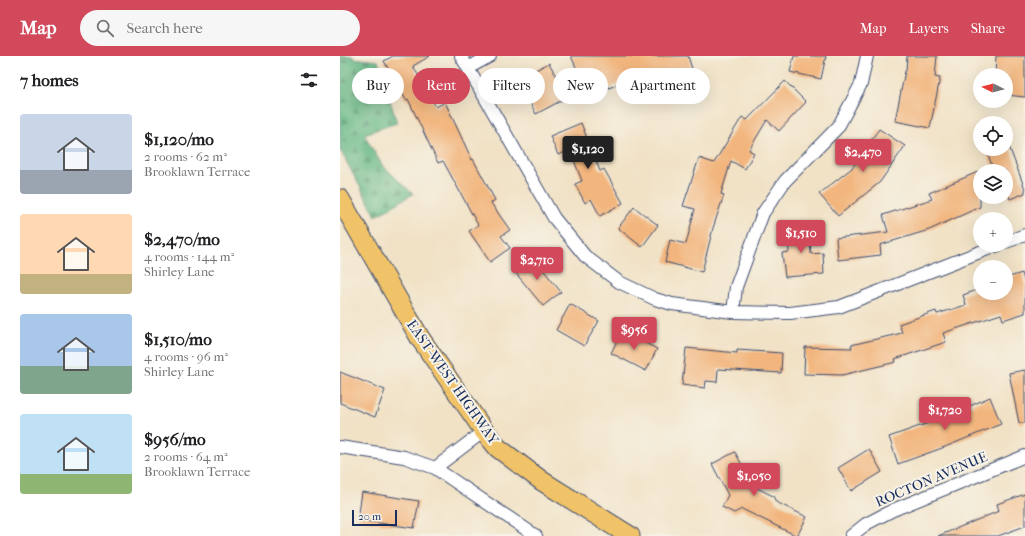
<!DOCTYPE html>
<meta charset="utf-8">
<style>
:root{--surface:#fff;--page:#f6f6f6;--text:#202124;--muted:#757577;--accent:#d1495b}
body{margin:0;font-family:"IM FELL French Canon",serif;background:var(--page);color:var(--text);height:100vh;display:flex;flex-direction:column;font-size:15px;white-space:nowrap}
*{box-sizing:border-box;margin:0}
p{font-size:13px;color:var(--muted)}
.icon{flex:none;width:22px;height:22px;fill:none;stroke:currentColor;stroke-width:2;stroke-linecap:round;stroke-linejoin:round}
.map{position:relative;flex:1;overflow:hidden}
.side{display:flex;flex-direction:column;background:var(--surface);width:340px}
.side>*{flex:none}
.hud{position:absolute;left:12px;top:12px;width:380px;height:36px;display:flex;gap:8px}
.needle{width:26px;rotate:276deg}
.buttons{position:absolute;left:633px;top:12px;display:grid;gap:8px}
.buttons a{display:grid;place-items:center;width:40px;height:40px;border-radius:50%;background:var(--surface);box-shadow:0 4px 16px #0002;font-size:20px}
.scale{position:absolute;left:12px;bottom:10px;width:45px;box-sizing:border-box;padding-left:4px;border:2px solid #1b2f5e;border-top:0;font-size:11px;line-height:14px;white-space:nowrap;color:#1b2f5e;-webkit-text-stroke:3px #f7f3e8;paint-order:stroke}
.price{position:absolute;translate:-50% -34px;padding:0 9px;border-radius:4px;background:var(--accent);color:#fff;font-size:13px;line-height:26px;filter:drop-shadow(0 1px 2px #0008)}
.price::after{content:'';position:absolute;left:50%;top:24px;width:12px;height:9px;margin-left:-6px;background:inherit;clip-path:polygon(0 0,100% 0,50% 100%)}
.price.active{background:#222;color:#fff}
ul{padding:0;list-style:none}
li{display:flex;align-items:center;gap:12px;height:100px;padding:0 20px}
li span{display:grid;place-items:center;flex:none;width:112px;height:80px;border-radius:4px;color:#555}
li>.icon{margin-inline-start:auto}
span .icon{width:48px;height:48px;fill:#fffc;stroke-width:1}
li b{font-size:17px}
h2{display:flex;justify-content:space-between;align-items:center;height:48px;padding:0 20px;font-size:17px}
.pill{padding:0 14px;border-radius:18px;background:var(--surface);box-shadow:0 4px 16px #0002;font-size:14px;line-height:36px}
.pill.active{background:var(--accent);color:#fff}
header{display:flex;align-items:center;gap:24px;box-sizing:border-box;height:56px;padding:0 20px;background:var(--accent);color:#fff}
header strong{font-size:19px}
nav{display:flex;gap:22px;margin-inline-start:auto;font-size:14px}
.search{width:280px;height:36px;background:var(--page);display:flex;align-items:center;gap:10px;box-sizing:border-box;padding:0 14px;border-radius:22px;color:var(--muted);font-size:15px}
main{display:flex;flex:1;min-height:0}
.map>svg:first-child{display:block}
.forest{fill:url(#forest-firs);stroke:#407472}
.building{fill:#f2b57d}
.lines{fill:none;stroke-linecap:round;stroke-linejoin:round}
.street-casing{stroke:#3b4a6e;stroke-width:14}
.primary-casing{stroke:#3b4a6e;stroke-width:21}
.street{stroke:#fff;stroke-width:12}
.primary{stroke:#f1c369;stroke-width:19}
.labels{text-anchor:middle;stroke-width:4;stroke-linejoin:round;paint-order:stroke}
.street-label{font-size:14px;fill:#1b2f5e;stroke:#f7f3e8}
</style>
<header>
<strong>Map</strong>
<div class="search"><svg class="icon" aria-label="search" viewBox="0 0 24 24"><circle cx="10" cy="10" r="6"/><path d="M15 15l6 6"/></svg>Search here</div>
<nav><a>Map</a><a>Layers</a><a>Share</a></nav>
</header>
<main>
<section class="side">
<h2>7 homes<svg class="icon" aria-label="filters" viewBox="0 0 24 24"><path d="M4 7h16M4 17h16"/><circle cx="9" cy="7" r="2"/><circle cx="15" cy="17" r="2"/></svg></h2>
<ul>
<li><span style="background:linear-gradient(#c9d6e8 70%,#9aa5b1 0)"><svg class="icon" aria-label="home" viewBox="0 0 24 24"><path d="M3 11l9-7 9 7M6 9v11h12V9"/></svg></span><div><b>$1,120/mo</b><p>2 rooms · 62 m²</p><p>Brooklawn Terrace</p></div></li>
<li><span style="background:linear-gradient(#ffd9b3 75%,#c2b280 0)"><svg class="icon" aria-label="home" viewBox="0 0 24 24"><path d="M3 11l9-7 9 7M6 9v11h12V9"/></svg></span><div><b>$2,470/mo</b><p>4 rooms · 144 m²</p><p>Shirley Lane</p></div></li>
<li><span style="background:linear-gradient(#a9c7e8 65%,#7fa58c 0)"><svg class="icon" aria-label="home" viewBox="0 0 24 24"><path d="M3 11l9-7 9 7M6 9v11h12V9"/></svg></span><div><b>$1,510/mo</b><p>4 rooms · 96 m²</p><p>Shirley Lane</p></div></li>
<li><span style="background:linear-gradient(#bfe0f5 75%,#8fb573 0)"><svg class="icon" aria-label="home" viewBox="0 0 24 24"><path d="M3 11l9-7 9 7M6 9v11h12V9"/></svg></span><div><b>$956/mo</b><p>2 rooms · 64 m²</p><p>Brooklawn Terrace</p></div></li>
</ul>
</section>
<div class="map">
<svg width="685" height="480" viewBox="0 0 685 480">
<defs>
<pattern id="forest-firs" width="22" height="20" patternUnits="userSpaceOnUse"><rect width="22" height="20" fill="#66b885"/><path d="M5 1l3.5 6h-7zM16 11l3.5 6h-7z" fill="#539670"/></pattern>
</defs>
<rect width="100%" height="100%" fill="#f7f3e8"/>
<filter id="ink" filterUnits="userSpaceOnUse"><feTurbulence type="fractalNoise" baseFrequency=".025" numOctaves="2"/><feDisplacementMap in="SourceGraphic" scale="8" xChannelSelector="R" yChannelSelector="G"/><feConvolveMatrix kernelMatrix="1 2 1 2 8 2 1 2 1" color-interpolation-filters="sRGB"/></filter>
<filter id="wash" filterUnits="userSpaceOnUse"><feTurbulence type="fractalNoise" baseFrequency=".012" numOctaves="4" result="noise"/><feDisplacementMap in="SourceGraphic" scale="16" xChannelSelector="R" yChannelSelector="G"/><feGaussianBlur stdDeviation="0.9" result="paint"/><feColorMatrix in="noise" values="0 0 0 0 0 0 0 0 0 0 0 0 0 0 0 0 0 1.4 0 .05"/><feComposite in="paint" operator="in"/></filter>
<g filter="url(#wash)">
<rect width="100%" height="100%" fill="#f1e2c6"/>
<path class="forest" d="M0,0h12l1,2 25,3 19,62 -33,11 18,31 31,29 -37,22 -36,-66z"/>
<g id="blocks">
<path class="building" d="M53,0h37l-17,10 23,41 9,-5 27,58 1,-1 22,41 -4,3 19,27 -9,6 9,12 -20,14 -21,-31 9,-6 -35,-64 -5,2 -30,-64 -2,1 -22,-39z
M231,0h117l5,16 -49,14 -3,-12 -32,14v-1l-21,8z
M454,0h32l-5,23 -31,-7z
M567,0h30l-2,21 5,1 -10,50 -35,-7 10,-50h1z
M656,0h29v41l-19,-2v-20h-11z
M209,7l19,34 -32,17 -11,-21 12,-7 -7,-13z
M445,25l21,21 -27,29 -12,-11 -18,30 5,3 -9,16 -14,-8 -10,33 3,1 -11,33 -11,44 -37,-10 5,-22 16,4 9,-35 -12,-3 16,-48 15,5 28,-46 5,3z
M241,67l19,48 4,-2 19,34 -23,13 -9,-17 -6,4 -10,-19 7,-3 -12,-31 -12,5 -8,-19z
M539,73l26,17 -25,36 -42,34 -19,-22 33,-26z
M666,85h1l18,48v4l-15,6 -4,-10v-18h-12l-7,-19 7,-3h12z
M640,115v36l-51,23 -49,15 1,10 -43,5 -2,-22 52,-6 -5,-17 49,-16 -3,-6z
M294,151l24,18 -16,22 -24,-19z
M469,167l1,16 -2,1h2l1,14 12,-1 1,21 -39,3 -3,-24 7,-1 -2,-27z
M192,200l29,36 -18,14 -29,-35z
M682,217l3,11v29l-22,7 -2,-6 -58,19 3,9 -51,17 1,3 -54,13 -38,-1 1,-27 47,1 -1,-3 51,-12 -3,-9 37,-13 1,3 29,-9 -3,-10 17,-6v4h26v-15z
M230,248l29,17 -15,25 -28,-16z
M282,275l35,18 -11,22 -35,-18z
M346,292l51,5v-3l45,3 -1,20 -63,-4 -1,13 -11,-1 -1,7 -23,-3z
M685,314v53h-6l-10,-50z
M0,316l45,18 -10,27 -35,-14z
M650,341l11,27 -56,23 -47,17 -9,-27 56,-20z
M529,393l13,23 -31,19 -13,-23z
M395,396l18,34 20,10 3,6 31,15 -10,19 -55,-27 -8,4 -12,-6 6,-12 -16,-31z
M22,436l57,9 -5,27 -56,-8z
M685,438v32l-27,10h-60l61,-25 -2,-7z"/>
</g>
</g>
<g filter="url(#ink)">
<use href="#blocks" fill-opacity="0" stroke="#3b4a6e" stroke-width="1"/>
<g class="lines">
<g class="street-casing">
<path id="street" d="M121,0l93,162 31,38 34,26 36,17 17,5 61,8 57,1 49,-6 159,-62
M128,12l22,-12
M666,186l19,-7
M393,256l3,-25 27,-74 22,-32 53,-54 23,-43 6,-28
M0,391l64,10 31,11 49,-37
M95,412l101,68
M511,480l15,-12 27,-14 132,-54"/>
</g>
<g class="primary-casing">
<path id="primary" d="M0,143l80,139 64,93 14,17 44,33 88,55"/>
</g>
<use href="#street" class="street"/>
<use href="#primary" class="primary"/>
</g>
</g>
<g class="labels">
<g class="street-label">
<text transform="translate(113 326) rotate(55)" y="5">EAST-WEST HIGHWAY</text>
<text transform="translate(591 423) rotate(-23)" y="5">ROCTON AVENUE</text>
</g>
</g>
</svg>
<div class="buttons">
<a><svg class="needle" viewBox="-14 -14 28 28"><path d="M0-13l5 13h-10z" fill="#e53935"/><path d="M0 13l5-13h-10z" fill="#757577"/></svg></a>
<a><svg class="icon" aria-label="locate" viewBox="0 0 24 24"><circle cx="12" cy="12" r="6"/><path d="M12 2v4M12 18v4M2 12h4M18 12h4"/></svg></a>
<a><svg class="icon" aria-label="layers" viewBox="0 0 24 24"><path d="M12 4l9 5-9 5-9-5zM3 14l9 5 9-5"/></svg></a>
<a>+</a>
<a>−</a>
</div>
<div class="scale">20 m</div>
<b class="price active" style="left:248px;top:114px">$1,120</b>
<b class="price" style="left:523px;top:117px">$2,470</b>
<b class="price" style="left:461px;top:198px">$1,510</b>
<b class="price" style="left:197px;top:225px">$2,710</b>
<b class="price" style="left:294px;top:295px">$956</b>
<b class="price" style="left:605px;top:375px">$1,720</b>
<b class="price" style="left:414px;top:441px">$1,050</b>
<div class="hud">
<a class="pill">Buy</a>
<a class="pill active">Rent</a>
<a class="pill">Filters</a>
<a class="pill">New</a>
<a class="pill">Apartment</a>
</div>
</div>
</main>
